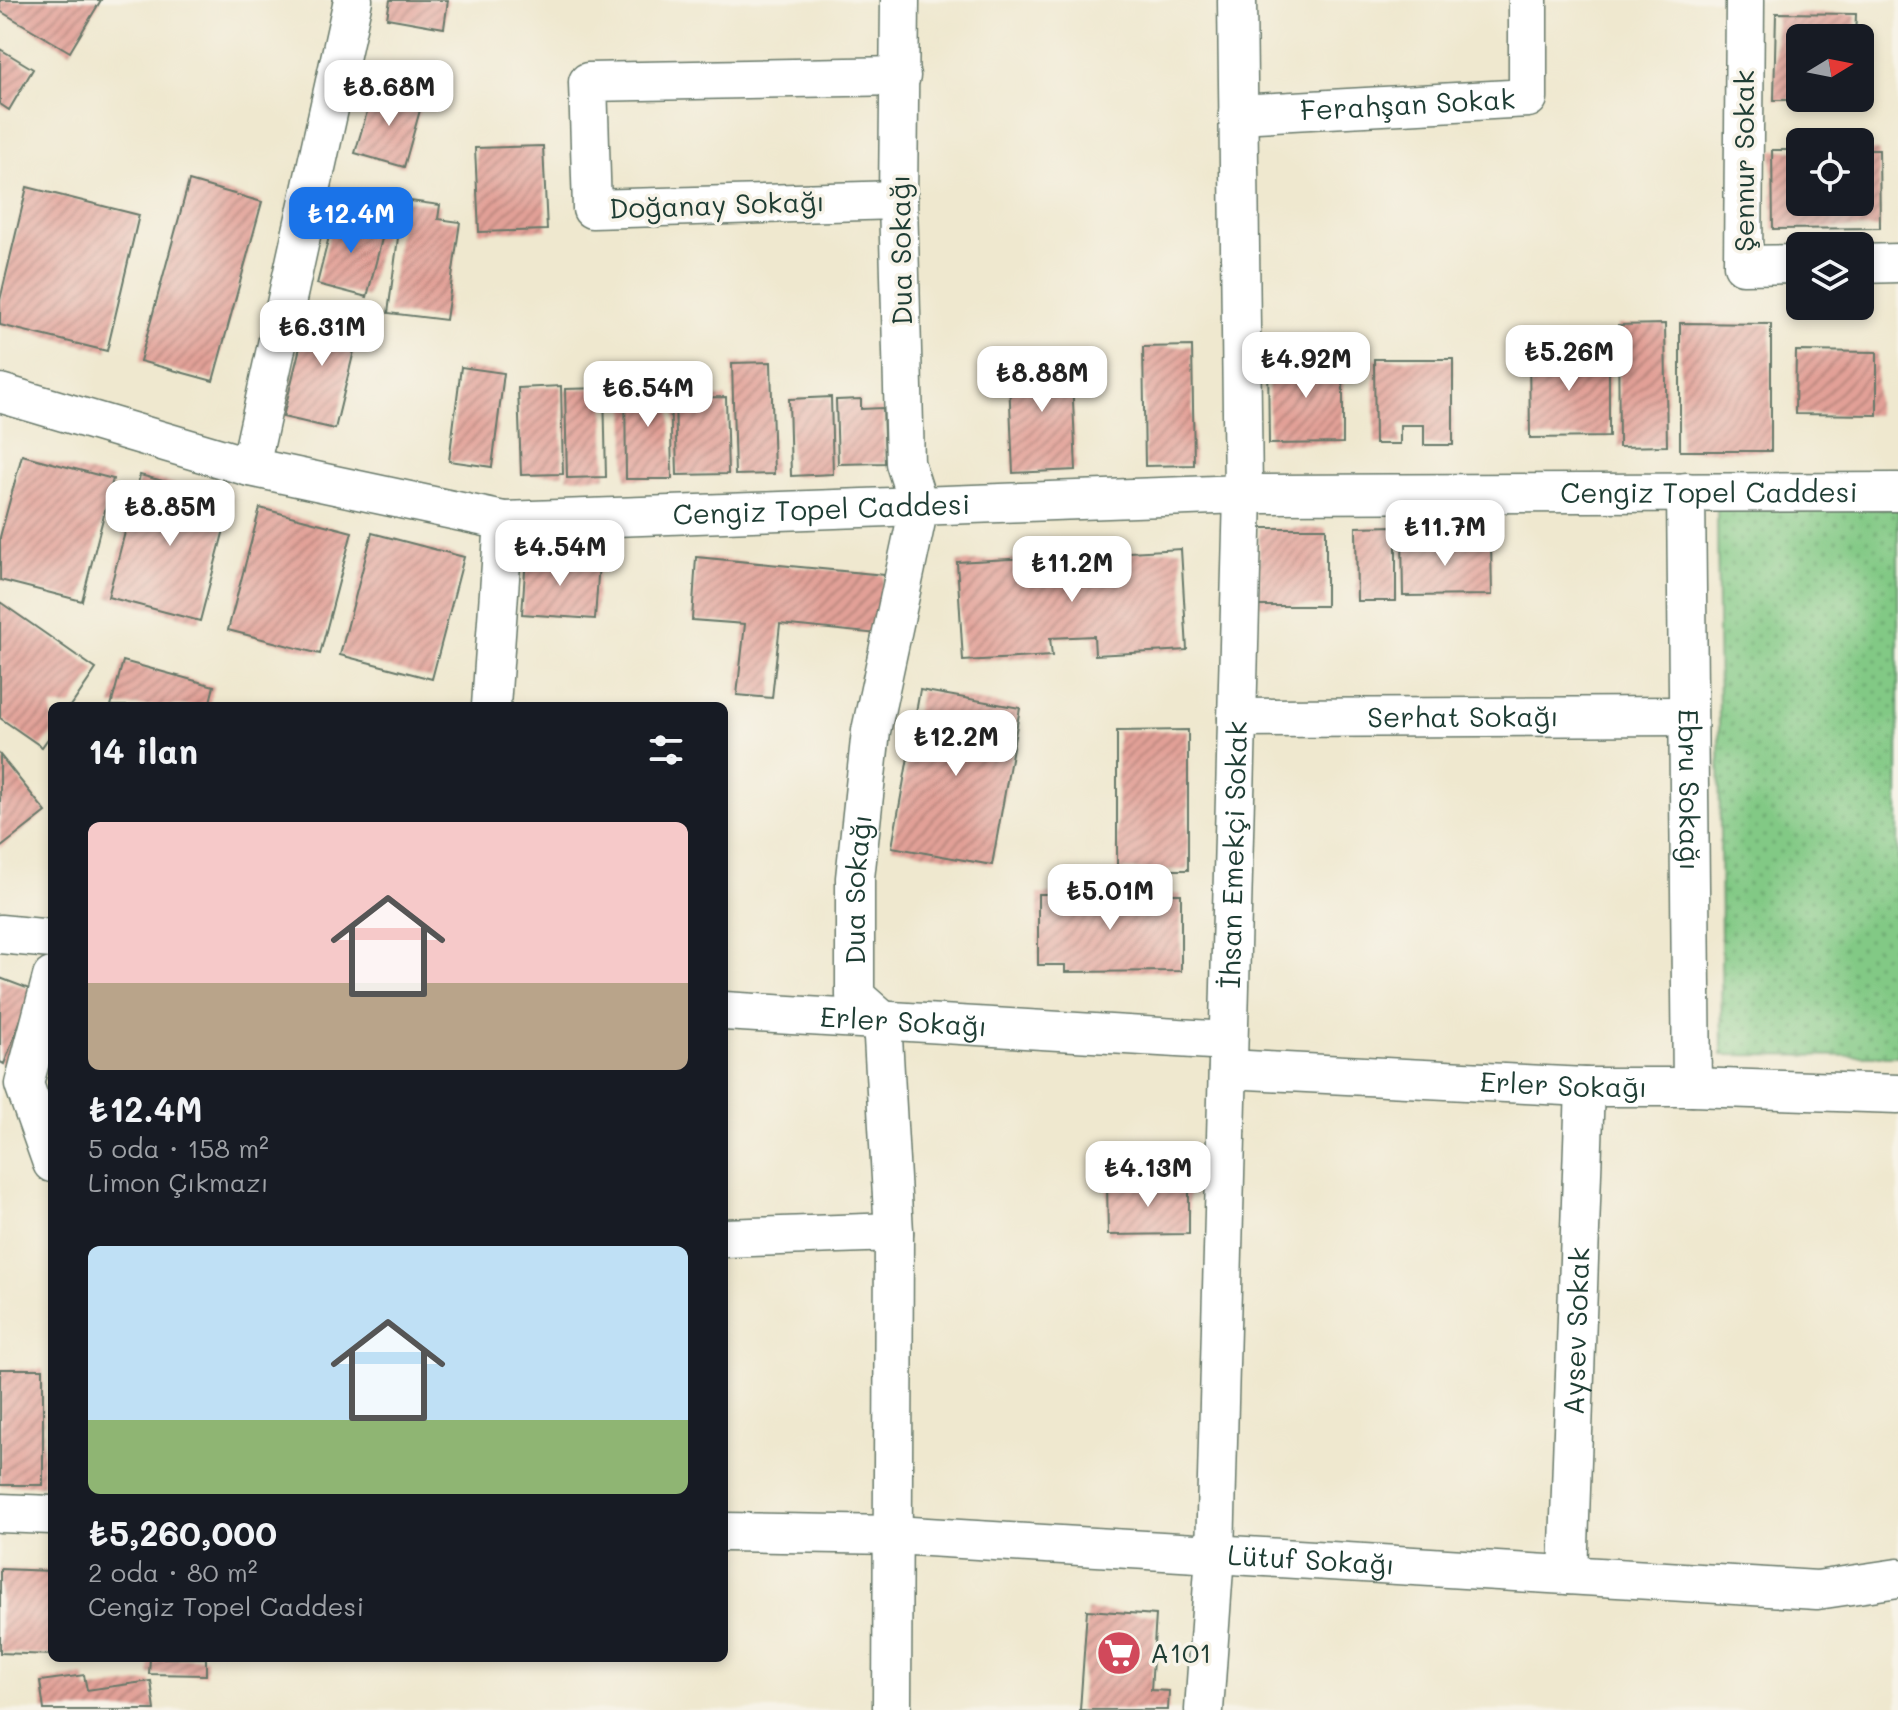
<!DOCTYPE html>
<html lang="tr">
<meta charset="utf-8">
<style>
:root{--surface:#171b24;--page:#242831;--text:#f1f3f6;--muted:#9ea1a6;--accent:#1a73e8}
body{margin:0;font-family:Mali,sans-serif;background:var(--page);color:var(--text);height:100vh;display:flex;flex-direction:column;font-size:30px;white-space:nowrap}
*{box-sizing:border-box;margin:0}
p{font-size:26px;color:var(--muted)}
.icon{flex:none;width:44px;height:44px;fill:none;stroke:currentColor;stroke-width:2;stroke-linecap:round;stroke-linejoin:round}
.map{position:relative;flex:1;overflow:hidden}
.panel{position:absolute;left:48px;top:702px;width:680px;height:960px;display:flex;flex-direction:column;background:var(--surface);border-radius:12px;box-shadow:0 4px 12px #0003}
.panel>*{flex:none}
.needle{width:52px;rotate:80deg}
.fabs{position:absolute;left:1786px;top:24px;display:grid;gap:16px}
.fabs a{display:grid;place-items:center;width:88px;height:88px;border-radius:12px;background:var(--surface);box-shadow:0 4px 12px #0003;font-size:40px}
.price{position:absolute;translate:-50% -68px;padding:0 18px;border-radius:16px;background:#fff;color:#222;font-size:26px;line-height:52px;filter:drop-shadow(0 2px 4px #0008)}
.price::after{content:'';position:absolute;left:50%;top:48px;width:24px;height:18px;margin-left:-12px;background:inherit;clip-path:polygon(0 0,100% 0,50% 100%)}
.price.selected{background:var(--accent);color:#fff}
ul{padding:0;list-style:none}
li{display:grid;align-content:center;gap:16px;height:424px;padding:0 40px}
li span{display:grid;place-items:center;height:248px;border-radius:12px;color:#555}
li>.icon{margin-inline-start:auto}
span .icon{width:144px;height:144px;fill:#fffc;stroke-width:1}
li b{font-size:34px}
h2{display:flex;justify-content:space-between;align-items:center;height:96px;padding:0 40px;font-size:34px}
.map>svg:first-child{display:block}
.grass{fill:url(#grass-dots);stroke:#50835c;stroke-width:2}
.building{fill:url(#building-hatch)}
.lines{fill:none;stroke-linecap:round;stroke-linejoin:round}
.minor-casing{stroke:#68796a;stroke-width:41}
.minor{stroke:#fff;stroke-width:38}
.labels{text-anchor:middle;stroke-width:7;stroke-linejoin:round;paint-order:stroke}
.street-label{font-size:28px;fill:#1f3d34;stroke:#f7f3e8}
.poi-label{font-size:28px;fill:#1f3d34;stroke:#f7f3e8;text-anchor:start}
</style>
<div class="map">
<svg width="1898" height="1710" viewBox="0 0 1898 1710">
<defs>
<pattern id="grass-dots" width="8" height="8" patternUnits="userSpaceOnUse" patternTransform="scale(2)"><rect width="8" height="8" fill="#82c985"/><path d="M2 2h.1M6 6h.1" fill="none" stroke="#6aa46e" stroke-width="1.8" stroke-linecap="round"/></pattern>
<pattern id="building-hatch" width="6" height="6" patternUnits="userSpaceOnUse" patternTransform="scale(2)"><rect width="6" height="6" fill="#e2a097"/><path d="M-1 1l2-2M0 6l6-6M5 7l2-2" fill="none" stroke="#b7847c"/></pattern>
</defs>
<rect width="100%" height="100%" fill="#f7f3e8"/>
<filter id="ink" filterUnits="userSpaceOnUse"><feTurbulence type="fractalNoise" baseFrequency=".0125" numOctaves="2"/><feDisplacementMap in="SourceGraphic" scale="16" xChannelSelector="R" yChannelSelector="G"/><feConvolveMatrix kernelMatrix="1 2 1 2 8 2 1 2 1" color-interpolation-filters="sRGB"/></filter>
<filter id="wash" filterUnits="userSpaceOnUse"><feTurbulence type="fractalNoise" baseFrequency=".006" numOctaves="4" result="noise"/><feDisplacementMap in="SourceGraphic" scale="32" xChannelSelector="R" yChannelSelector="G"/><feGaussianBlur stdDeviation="1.8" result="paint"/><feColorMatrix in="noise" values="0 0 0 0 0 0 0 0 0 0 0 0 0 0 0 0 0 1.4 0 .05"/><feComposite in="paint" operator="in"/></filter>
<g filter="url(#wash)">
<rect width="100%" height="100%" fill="#efe8cf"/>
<path class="grass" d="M1717,508l181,1v547l-176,-1z"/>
<g id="blocks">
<path class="building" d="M0,0h101l-31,52 -70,-41z
M390,0h58l-4,28 -57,-10z
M1776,13l80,1 -1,24h-55v62h-26z
M0,49l33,20 -24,41 -9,-6z
M374,88l48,15 -18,64 -49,-14z
M543,146l4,84 -68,2 -4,-84z
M1772,150h28v52h60v-52h19l1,78 -107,1z
M189,181l73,21 -49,179 -73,-20z
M27,187l112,28 -32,136 -107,-26v-25z
M403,200l37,5 -2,14 22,3 -14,98 -58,-7z
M335,213l50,14 -18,70 -50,-13z
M310,306l52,12 -27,111 -52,-12z
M1680,323l91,1v127h-91z
M1665,324l2,122 -48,1 -1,-122z
M1192,346l2,119 -49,1 -2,-119z
M1609,349v88l-79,1 -1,-88z
M1796,351l81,1v63l-82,-1z
M1071,355l5,115 -63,3 -5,-116z
M1268,356h75v87l-74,1z
M1374,359h79v86h-29v-20h-24v19h-25z
M771,362l3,112 -39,1 -3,-112z
M461,367l43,6 -12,94 -43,-6z
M670,379l2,100h-46l-1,-99z
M561,386l2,88 -42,1 -3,-87z
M604,388l2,89 -39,1 -2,-89z
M726,397l2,77 -51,1 -2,-77z
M831,397l2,77 -42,2 -2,-77z
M861,399v10l22,-1 2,55 -47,1 -2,-64z
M22,455l91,24 -31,122 -82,-21v-43z
M140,475l92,24 -32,122 -92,-24z
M260,508l92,24 -32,122 -92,-24z
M1396,526v75h-39l-1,-74z
M1259,528h67v78h-67z
M372,533l92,24 -32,122 -92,-24z
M1437,534v11l54,-1 1,51 -89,1 -1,-61z
M1181,549l6,101 -92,5 -1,-19 -44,2 2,18 -89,5 -6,-99z
M526,557l73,5 -4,57 -73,-5z
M696,557l188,18 -6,59 -98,-10 -8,74 -35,-3 8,-71 -53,-4z
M0,602l96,67 -25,37h-19v27l-10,14 -42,-29z
M123,661l91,25 -5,20h-98z
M920,690l100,18 -28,157 -100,-18z
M1188,730v140h-71v-139z
M0,755l46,57 -46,36z
M1038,894h143v77l-116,1v-7h-27z
M0,978l32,12 -28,74 -4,-2z
M1189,1183v51l-81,1 -1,-51z
M0,1369h43v116h-43z
M0,1569l52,2v84l-52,-2z
M1087,1610l69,5 -5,75 18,1 -1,19h-88z
M150,1658h56v17l-57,-1z
M84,1675l3,15 64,-9 4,29h-111l-4,-29z"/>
</g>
</g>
<g filter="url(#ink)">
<use href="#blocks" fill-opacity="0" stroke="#68796a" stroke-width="2"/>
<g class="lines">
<g class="minor-casing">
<g id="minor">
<path d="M1745,0l-2,265 57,-1"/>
<path id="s1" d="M1238,114l290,-16v-98"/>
<path d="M898,200l-306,9 -4,-127 313,-6"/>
<path d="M1860,264l38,-1"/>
<path id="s2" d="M0,393l250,74 254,54 739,-27 655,-2"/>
<path d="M250,467l103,-467"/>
<path id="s3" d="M1686,492l6,595"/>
<path d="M491,706l13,-185"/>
<path id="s4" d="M1237,718l450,-2"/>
<path d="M0,934l52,5"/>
<path d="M52,977l-28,107 28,79"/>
<path id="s5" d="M724,1011l504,30"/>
<path id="s6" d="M1228,1069l357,18h107l206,7"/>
<path d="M724,1238l170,-6"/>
<path d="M0,1513l52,2"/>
<path id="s7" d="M724,1532l170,3 923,55 81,-12"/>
<path id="s8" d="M1568,1575l17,-488"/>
<path id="s9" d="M892,1707l2,-475 -12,-212 -27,-24v-118l16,-147 48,-224 -14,-44 -7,-263 2,-200"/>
<path id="s10" d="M1204,1710l11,-156 28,-1060 -6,-494"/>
</g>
</g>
<use href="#minor" class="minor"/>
</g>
</g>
<defs>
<g id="supermarket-disc" transform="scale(2.3)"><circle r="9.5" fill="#d1495b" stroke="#f7f3e8"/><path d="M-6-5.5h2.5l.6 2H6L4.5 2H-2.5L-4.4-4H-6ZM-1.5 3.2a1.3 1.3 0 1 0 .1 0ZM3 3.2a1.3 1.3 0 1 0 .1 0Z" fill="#fff"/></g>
</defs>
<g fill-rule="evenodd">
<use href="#supermarket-disc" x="1119" y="1653"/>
</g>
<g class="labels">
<g class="street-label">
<text dy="10" stroke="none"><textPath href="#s1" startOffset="170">Ferahşan Sokak</textPath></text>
<text transform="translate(1744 161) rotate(-90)" y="10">Şennur Sokak</text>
<text transform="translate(717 205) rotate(-2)" y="10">Doğanay Sokağı</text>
<text transform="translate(901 250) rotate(-91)" y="10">Dua Sokağı</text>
<text dy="10" stroke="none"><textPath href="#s2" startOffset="1726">Cengiz Topel Caddesi</textPath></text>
<text dy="10" stroke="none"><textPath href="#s2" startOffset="838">Cengiz Topel Caddesi</textPath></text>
<text dy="10" stroke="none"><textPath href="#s4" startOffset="226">Serhat Sokağı</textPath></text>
<text dy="10" stroke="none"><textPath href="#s3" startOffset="298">Ebru Sokağı</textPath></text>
<text dy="10" stroke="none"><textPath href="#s10" startOffset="856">İhsan Emekçi Sokak</textPath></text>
<text dy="10" stroke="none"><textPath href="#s9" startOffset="830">Dua Sokağı</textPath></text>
<text dy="10" stroke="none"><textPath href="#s5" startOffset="180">Erler Sokağı</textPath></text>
<text dy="10" stroke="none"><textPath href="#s6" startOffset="336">Erler Sokağı</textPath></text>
<text dy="10" stroke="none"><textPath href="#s8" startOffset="244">Aysev Sokak</textPath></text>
<text dy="10" stroke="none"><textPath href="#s7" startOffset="588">Lütuf Sokağı</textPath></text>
</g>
<g class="poi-label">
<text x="1150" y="1663">A101</text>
</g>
</g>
</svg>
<div class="fabs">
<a><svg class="needle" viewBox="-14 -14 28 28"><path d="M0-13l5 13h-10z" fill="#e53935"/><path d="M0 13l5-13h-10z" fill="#9ea1a6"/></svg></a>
<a><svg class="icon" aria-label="locate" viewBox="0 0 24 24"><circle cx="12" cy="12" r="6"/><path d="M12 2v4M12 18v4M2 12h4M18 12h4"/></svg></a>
<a><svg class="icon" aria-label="layers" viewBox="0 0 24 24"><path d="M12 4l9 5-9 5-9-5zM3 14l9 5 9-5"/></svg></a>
</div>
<b class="price" style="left:389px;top:128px">₺8.68M</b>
<b class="price selected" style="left:351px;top:255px">₺12.4M</b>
<b class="price" style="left:322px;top:368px">₺6.31M</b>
<b class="price" style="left:1569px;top:393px">₺5.26M</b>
<b class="price" style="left:1306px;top:400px">₺4.92M</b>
<b class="price" style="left:1042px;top:414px">₺8.88M</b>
<b class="price" style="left:648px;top:429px">₺6.54M</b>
<b class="price" style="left:170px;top:548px">₺8.85M</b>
<b class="price" style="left:1445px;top:568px">₺11.7M</b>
<b class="price" style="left:560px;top:588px">₺4.54M</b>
<b class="price" style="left:1072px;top:604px">₺11.2M</b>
<b class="price" style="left:956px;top:778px">₺12.2M</b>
<b class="price" style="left:1110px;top:932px">₺5.01M</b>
<b class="price" style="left:1148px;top:1209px">₺4.13M</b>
<section class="panel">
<h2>14 ilan<svg class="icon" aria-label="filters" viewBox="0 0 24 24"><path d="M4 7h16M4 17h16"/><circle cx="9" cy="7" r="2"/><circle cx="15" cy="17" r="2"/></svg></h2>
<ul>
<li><span style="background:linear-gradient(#f6c9c9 65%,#b9a48a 0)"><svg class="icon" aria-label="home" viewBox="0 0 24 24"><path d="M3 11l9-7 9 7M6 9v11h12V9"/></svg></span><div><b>₺12.4M</b><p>5 oda · 158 m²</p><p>Limon Çıkmazı</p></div></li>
<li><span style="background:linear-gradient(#bfe0f5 70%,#8fb573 0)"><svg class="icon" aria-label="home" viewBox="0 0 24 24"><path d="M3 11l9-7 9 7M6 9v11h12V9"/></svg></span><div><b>₺5,260,000</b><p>2 oda · 80 m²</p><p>Cengiz Topel Caddesi</p></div></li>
</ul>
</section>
</div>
